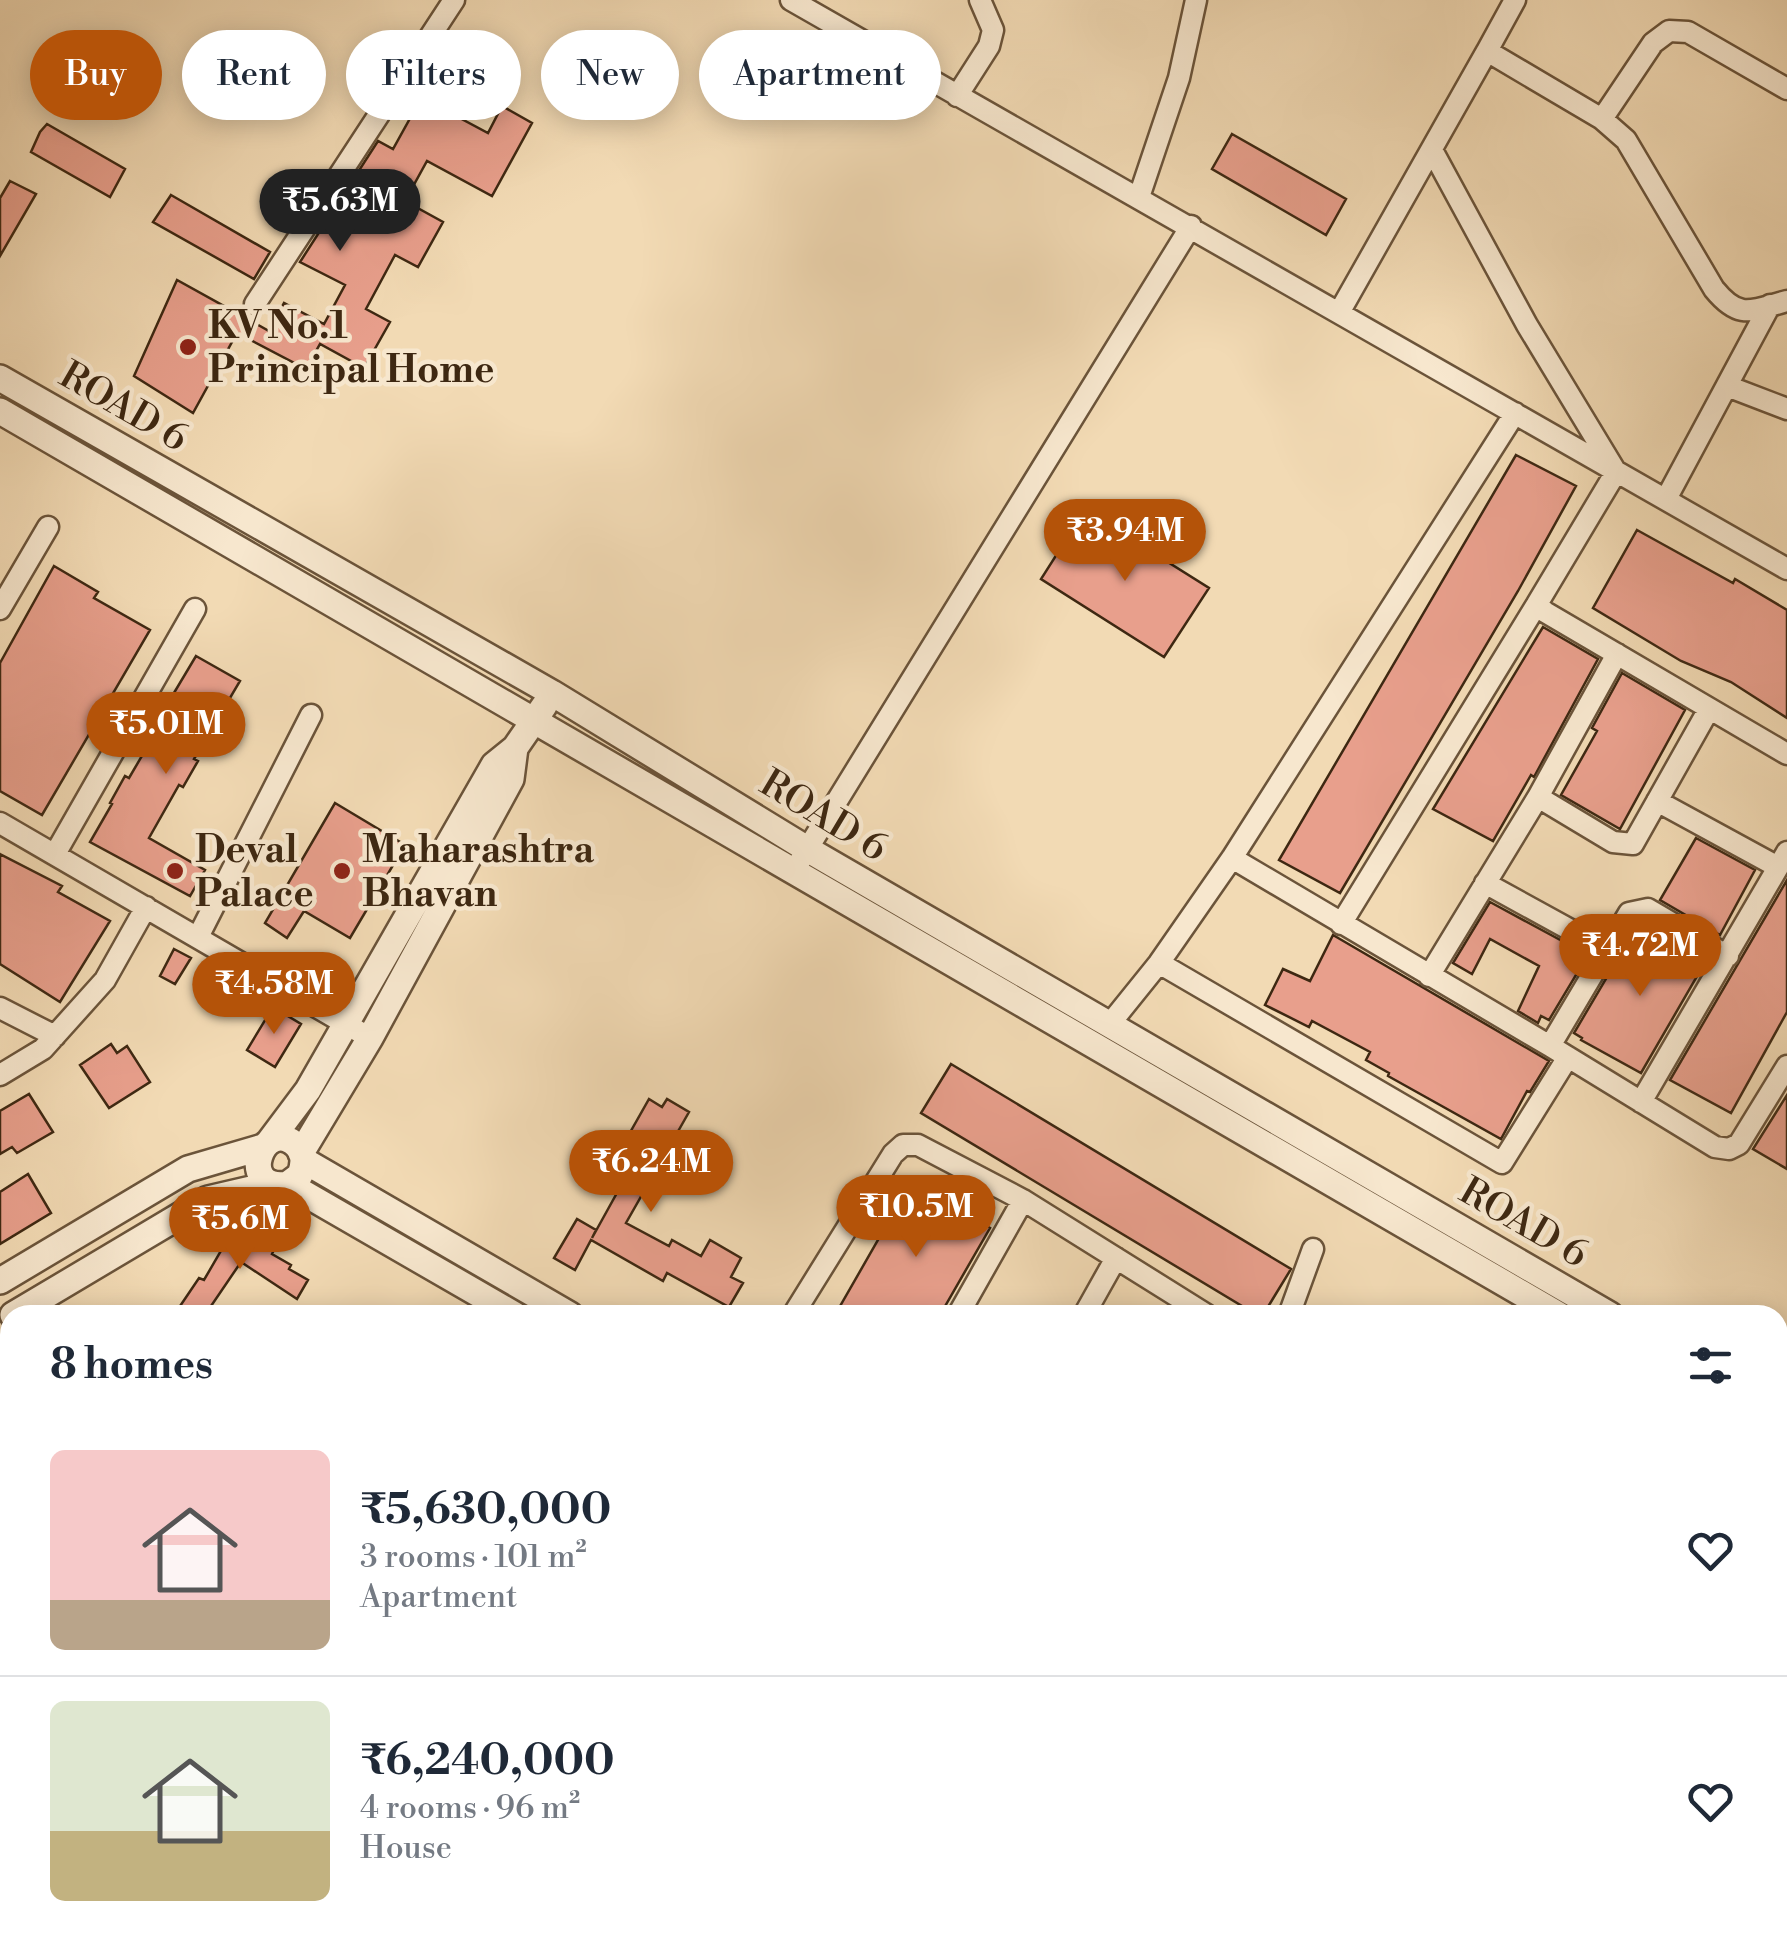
<!DOCTYPE html>
<meta charset="utf-8">
<style>
:root{--surface:#fff;--page:#f6f6f7;--text:#1f2937;--muted:#747a83;--line:#e0e1e3;--accent:#b45309}
body{margin:0;font-family:"Libre Bodoni",serif;background:var(--page);color:var(--text);height:100vh;display:flex;flex-direction:column;font-size:38px;white-space:nowrap}
*{box-sizing:border-box;margin:0}
p{font-size:32px;color:var(--muted)}
.icon{flex:none;width:55px;height:55px;fill:none;stroke:currentColor;stroke-width:2;stroke-linecap:round;stroke-linejoin:round}
.map{position:relative;flex:1;overflow:hidden}
.sheet{position:absolute;left:0px;top:1305px;width:1788px;height:640px;display:flex;flex-direction:column;background:var(--surface);border-radius:30px 30px 0 0;box-shadow:0 5px 25px #0003}
.sheet>*{flex:none}
.guide{position:absolute;left:30px;top:30px;width:1000px;height:90px;display:flex;gap:20px}
.price{position:absolute;translate:-50% -85px;padding:0 22px;border-radius:35px;background:var(--accent);color:#fff;font-size:32px;line-height:65px;filter:drop-shadow(0 2px 5px #0008)}
.price::after{content:'';position:absolute;left:50%;top:60px;width:30px;height:22px;margin-left:-15px;background:inherit;clip-path:polygon(0 0,100% 0,50% 100%)}
.price.on{background:#222;color:#fff}
ul{padding:0;list-style:none}
li{display:flex;align-items:center;gap:30px;height:250px;padding:0 50px}
li+li{border-top:2px solid var(--line)}
li span{display:grid;place-items:center;flex:none;width:280px;height:200px;border-radius:15px;color:#555}
li>.icon{margin-inline-start:auto}
span .icon{width:120px;height:120px;fill:#fffc;stroke-width:1}
li b{font-size:42px}
h2{display:flex;justify-content:space-between;align-items:center;height:120px;padding:0 50px;font-size:42px}
.chip{padding:0 35px;border-radius:45px;background:var(--surface);box-shadow:0 5px 25px #0003;font-size:35px;line-height:90px}
.chip.on{background:var(--accent);color:#fff}
.map>svg:first-child{display:block}
.green{fill:#b8c08f;stroke:#7b7450;stroke-width:2.5}
.building{fill:#e89f8c;stroke:#3e2812;stroke-width:2.5}
.lines{fill:none;stroke-linecap:round;stroke-linejoin:round}
.minor-casing{stroke:#6b543a;stroke-width:25}
.tertiary-casing{stroke:#6b543a;stroke-width:30}
.minor{stroke:#f7e7ce;stroke-width:20}
.tertiary{stroke:#f7e7ce;stroke-width:25}
.poi-dot{fill:#8f2418;stroke:#f7e7ce;stroke-width:4}
.labels{text-anchor:middle;stroke-width:9;stroke-linejoin:round;paint-order:stroke}
.poi-label{font-size:38px;font-weight:bold;fill:#3e2812;stroke:#f7e7ce;text-anchor:start}
.street-label{font-size:38px;fill:#3e2812;stroke:#f7e7ce}
</style>
<div class="map">
<svg width="1787" height="1945" viewBox="0 0 1787 1945">
<rect width="100%" height="100%" fill="#f2dab4"/>
<filter id="stains"><feTurbulence type="fractalNoise" baseFrequency=".002" numOctaves="4"/><feColorMatrix values="0 0 0 0 .2 0 0 0 0 .09 0 0 0 0 .02 0 0 0 .5 -.17"/></filter>
<radialGradient id="worn" r=".72"><stop offset=".6" stop-color="#630" stop-opacity="0"/><stop offset="1" stop-color="#630" stop-opacity=".3"/></radialGradient>
<path class="green" d="M493,1935h405l-5,10h-402z"/>
<path class="building" d="M428,86l36,20 -6,11 30,16 14,-27 30,17 -40,73 -65,-35 -22,40 38,21 -25,45 -23,-12 -29,54 24,13 -26,46 -44,-24 -14,25 -69,-36 -44,80 -59,-37 43,-96 92,51 15,-28 40,21 21,-39 -45,-23 78,-121 15,8z
M47,124l78,45 -15,28 -79,-45 9,-20z
M1232,134l114,65 -20,36 -114,-66z
M10,181l26,13 -36,62v-58z
M171,195l99,57 -16,27 -101,-57z
M1516,455l60,31 -58,105 -178,302 -61,-33z
M1085,510l124,78 -45,69 -123,-78z
M1637,530l96,53 2,-4 52,31v108l-56,-36 -50,-21 -88,-53z
M54,566l44,26 -4,6 56,32 -108,185 -42,-24v-128z
M1543,627l55,32 -64,118 -3,-2 -38,66 -60,-32z
M196,656l44,25 -46,78 4,2 -15,26 -4,-2 -30,53 56,32 -15,26 -100,-54 22,-38 -2,-1 15,-27 4,2 31,-53 -4,-2z
M1622,673l63,37 -65,119 -59,-34 36,-64 -5,-3z
M335,803l70,42 -55,93 -46,-27 -17,27 -22,-15z
M1696,838l59,32 -35,65 -60,-35z
M0,854l62,32 -4,6 52,29 -50,81 -60,-38z
M1787,880v132l-56,101 -61,-33z
M1490,902l98,53 -39,65 -8,-4 -3,7 -20,-12 21,-45 -49,-27 -18,35 -19,-11z
M1646,924l61,35 -66,114 -60,-33 1,-2 -8,-5 43,-73 6,2z
M1333,935l216,126 -19,31 -3,-1 -26,48 -113,-63 1,-3 -23,-13 4,-8 -58,-31 -3,6 -44,-22 18,-36 27,12z
M174,949l17,9 -16,26 -15,-8z
M273,1007l28,17 -26,43 -28,-17z
M111,1044l6,9 10,-7 23,36 -41,26 -29,-43z
M951,1064l340,205 -28,46h-6l-336,-202z
M29,1094l24,38 -36,21 -5,-6 -12,7v-43z
M1787,1095v74l-34,-20z
M649,1099l13,8 5,-8 22,13 -63,111 43,23 3,-6 29,16 9,-16 31,18 -10,19 12,6 -14,24 -62,-34 -4,8 -72,-41 -16,30 -21,-12 23,-39 19,11 -4,8 26,-47 -16,-9z
M28,1174l23,39 -51,31v-52z
M910,1184l80,44 -50,87h-105z
M237,1223l37,27 -2,4 19,11 -2,4 19,11 -11,19 -56,-37 -32,47 12,6h-47l25,-37 5,2z"/>
<g class="lines">
<g class="minor-casing">
<path id="minor" d="M791,0l996,569
M1487,51l28,-51
M957,96l32,-50 4,-16 -13,-30
M1602,119l24,21 88,149c26,32 38,21 73,12
M1432,150l95,175 89,147 -79,132 8,8 242,142
M1139,197l40,-119 17,-78
M255,304l199,-304
M1340,311l147,-260 115,68 51,-76 16,-12 19,1 99,57
M1727,386l60,23
M1666,499l104,-194
M0,609l48,-82
M1538,797l75,45 20,2 76,-135
M1657,801l121,66
M0,823l370,215
M55,854l140,-245
M1232,858l318,188 165,101 14,2 10,-5 48,-78
M800,861l391,-635
M1485,883l122,67
M1341,924l196,-320
M198,937l113,-222
M1159,963l343,200 66,-106
M1429,976l109,-179 79,-143
M0,1008l55,28
M1109,1025l50,-62 73,-105 283,-445
M1550,1046l79,-133 19,-4 80,47
M0,1075l43,-26 62,-69 41,-73
M1641,1102l146,-250
M793,1315l100,-161 10,-9h15l105,55 184,115
M958,1315l65,-115
M1084,1315l32,-57
M1289,1315l24,-66
M1111,1935l18,10
M1765,1935l19,10
M1075,1945l6,-10
M1333,1945l6,-10"/>
</g>
<g class="tertiary-casing">
<path id="tertiary" d="M0,378l552,315 255,156 803,466
M0,411l1559,904
M269,1142l39,-52 186,-325 21,-17 29,-42
M301,1153l69,-115 141,-259 4,-31
M303,1160l267,155
M288,1184l12,-9c4,-11 5,-21 -4,-30 -33,-30 -61,47 -8,39l227,131
M0,1281l188,-112 75,-22
M13,1315l195,-116 65,-15
M1778,1375l9,3
M1778,1457l9,-4
M456,1945l2,-10
M1419,1945l6,-10
M1478,1945l6,-10"/>
</g>
<use href="#minor" class="minor"/>
<use href="#tertiary" class="tertiary"/>
</g>
<g class="poi-dot">
<circle cx="188" cy="347" r="10"/>
<circle cx="175" cy="871" r="10"/>
<circle cx="342" cy="871" r="10"/>
</g>
<g class="labels">
<g class="poi-label">
<text x="208" y="338">KV No.1<tspan x="208" dy="44">Principal Home</tspan></text>
<text x="195" y="862">Deval<tspan x="195" dy="44">Palace</tspan></text>
<text x="362" y="862">Maharashtra<tspan x="362" dy="44">Bhavan</tspan></text>
</g>
<g class="street-label">
<text transform="translate(124 406) rotate(30)" y="13">ROAD 6</text>
<text transform="translate(824 815) rotate(31)" y="13">ROAD 6</text>
<text transform="translate(1524 1222) rotate(30)" y="13">ROAD 6</text>
</g>
</g>
<rect width="100%" height="100%" filter="url(#stains)"/>
<rect width="100%" height="100%" fill="url(#worn)"/>
</svg>
<b class="price on" style="left:340px;top:254px">₹5.63M</b>
<b class="price" style="left:1125px;top:584px">₹3.94M</b>
<b class="price" style="left:166px;top:777px">₹5.01M</b>
<b class="price" style="left:1640px;top:999px">₹4.72M</b>
<b class="price" style="left:274px;top:1037px">₹4.58M</b>
<b class="price" style="left:651px;top:1215px">₹6.24M</b>
<b class="price" style="left:916px;top:1260px">₹10.5M</b>
<b class="price" style="left:240px;top:1272px">₹5.6M</b>
<div class="guide">
<a class="chip on">Buy</a>
<a class="chip">Rent</a>
<a class="chip">Filters</a>
<a class="chip">New</a>
<a class="chip">Apartment</a>
</div>
<section class="sheet">
<h2>8 homes<svg class="icon" aria-label="filters" viewBox="0 0 24 24"><path d="M4 7h16M4 17h16"/><circle cx="9" cy="7" r="2"/><circle cx="15" cy="17" r="2"/></svg></h2>
<ul>
<li><span style="background:linear-gradient(#f6c9c9 75%,#b9a48a 0)"><svg class="icon" aria-label="home" viewBox="0 0 24 24"><path d="M3 11l9-7 9 7M6 9v11h12V9"/></svg></span><div><b>₹5,630,000</b><p>3 rooms · 101 m²</p><p>Apartment</p></div><svg class="icon" aria-label="heart" viewBox="0 0 24 24"><path d="M12 20l-8-8c-3-5 5-10 8-4 3-6 11-1 8 4z"/></svg></li>
<li><span style="background:linear-gradient(#dfe7d0 65%,#c2b280 0)"><svg class="icon" aria-label="home" viewBox="0 0 24 24"><path d="M3 11l9-7 9 7M6 9v11h12V9"/></svg></span><div><b>₹6,240,000</b><p>4 rooms · 96 m²</p><p>House</p></div><svg class="icon" aria-label="heart" viewBox="0 0 24 24"><path d="M12 20l-8-8c-3-5 5-10 8-4 3-6 11-1 8 4z"/></svg></li>
</ul>
</section>
</div>
